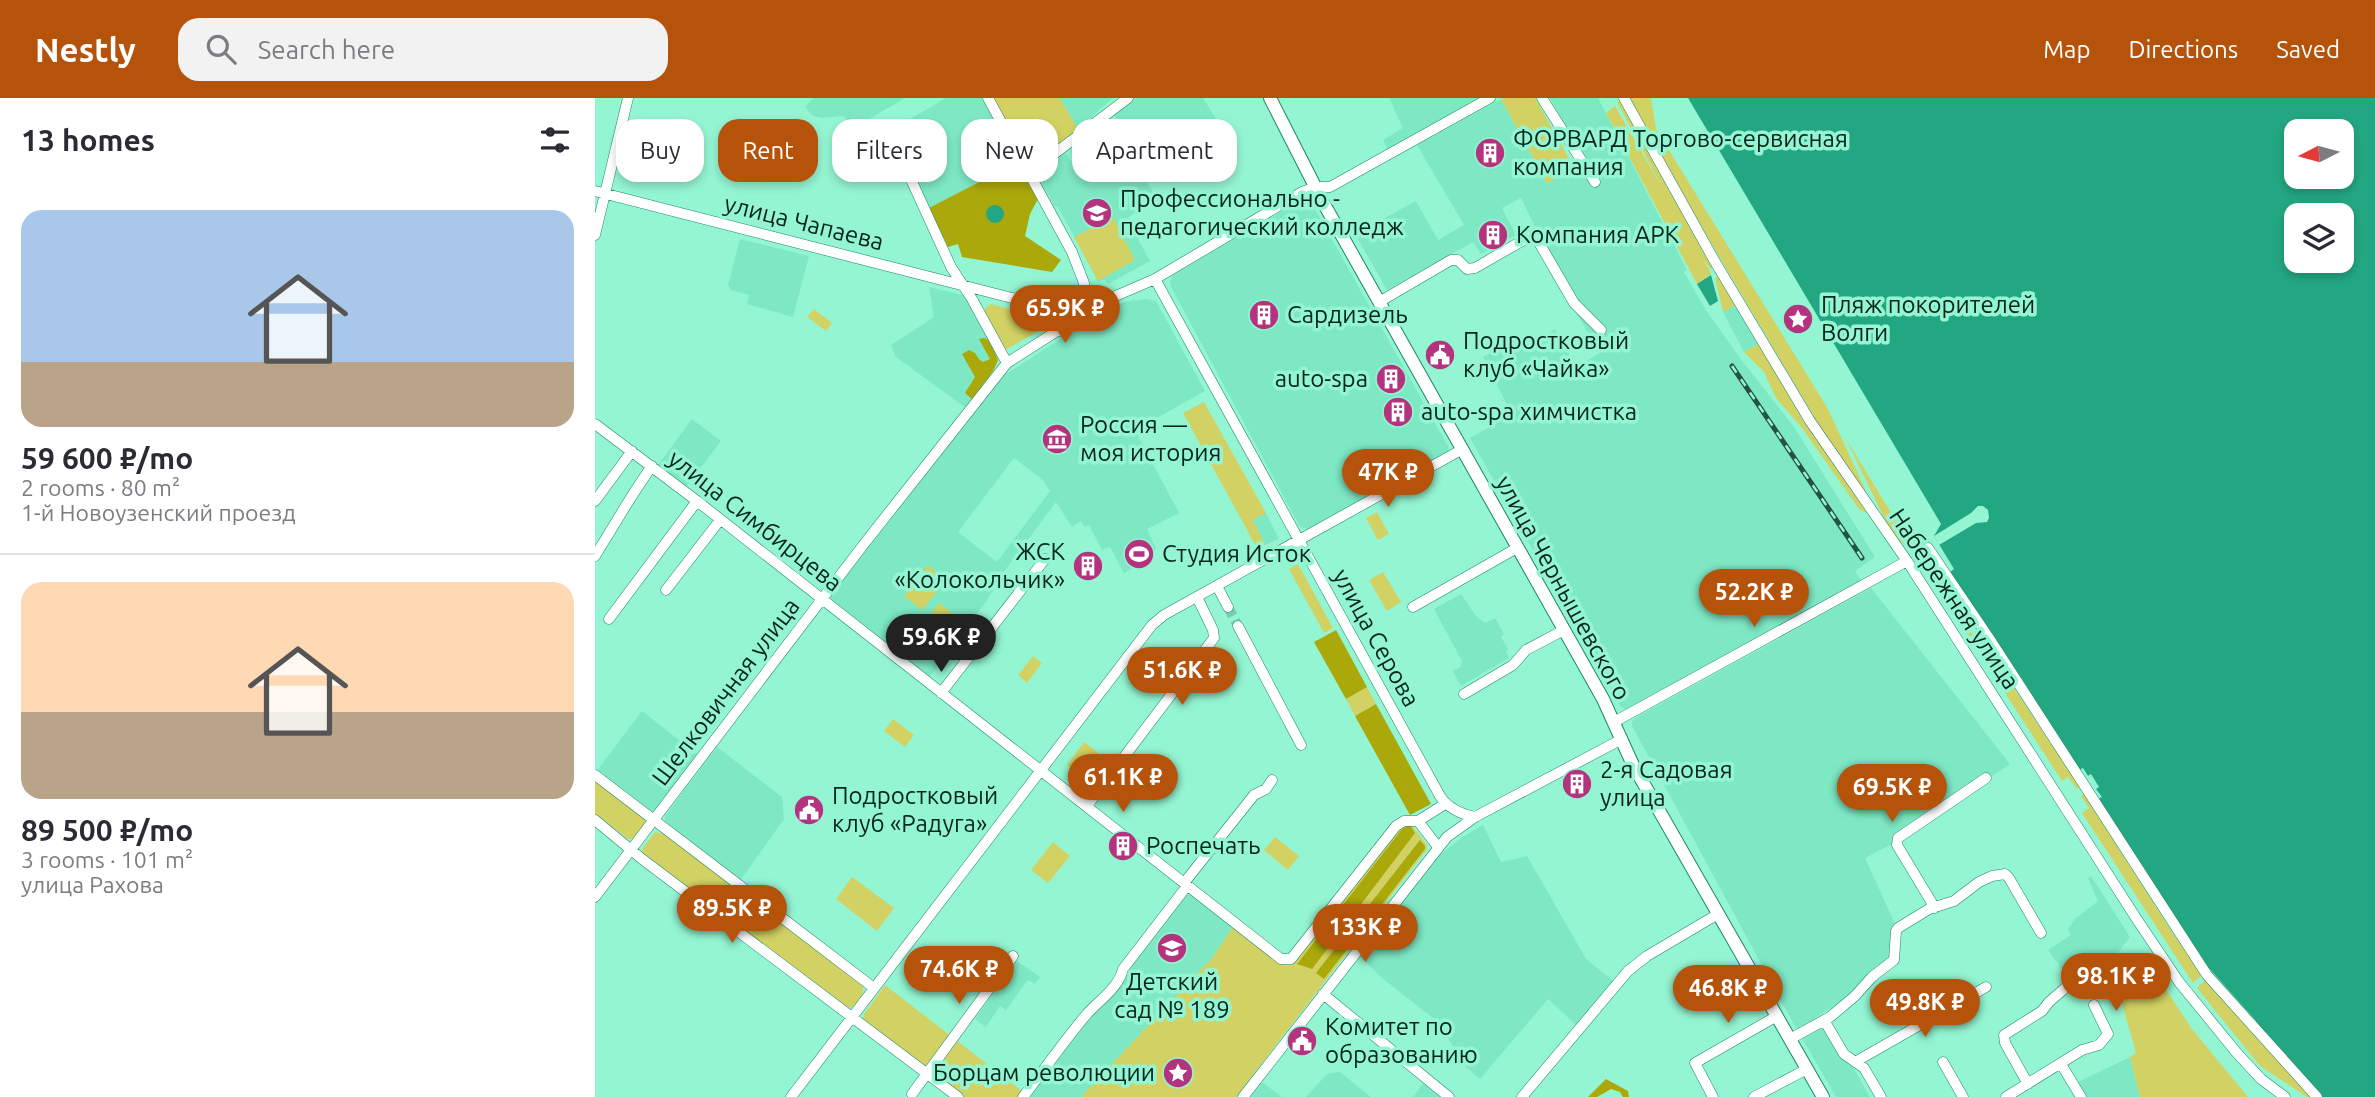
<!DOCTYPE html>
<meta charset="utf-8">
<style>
:root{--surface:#fff;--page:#f2f2f3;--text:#2b2b33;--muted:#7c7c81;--line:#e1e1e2;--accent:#b45309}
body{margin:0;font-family:Ubuntu,sans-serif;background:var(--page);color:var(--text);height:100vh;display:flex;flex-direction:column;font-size:26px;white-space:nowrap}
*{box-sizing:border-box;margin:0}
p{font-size:23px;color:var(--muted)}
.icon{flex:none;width:38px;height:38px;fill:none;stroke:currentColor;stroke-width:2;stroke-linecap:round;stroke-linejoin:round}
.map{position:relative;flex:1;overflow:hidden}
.side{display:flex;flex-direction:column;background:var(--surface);width:595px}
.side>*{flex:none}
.guide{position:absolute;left:21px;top:21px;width:665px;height:63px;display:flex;gap:14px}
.needle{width:46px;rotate:264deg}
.tools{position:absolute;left:1689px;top:21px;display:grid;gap:14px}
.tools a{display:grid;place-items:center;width:70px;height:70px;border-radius:14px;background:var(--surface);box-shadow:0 4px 10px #0003;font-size:35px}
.price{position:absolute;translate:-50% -60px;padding:0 16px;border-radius:24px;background:var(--accent);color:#fff;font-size:23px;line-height:46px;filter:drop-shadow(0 2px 4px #0008)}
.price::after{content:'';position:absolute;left:50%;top:42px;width:21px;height:16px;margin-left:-10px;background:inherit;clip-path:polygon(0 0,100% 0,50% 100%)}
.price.current{background:#222;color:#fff}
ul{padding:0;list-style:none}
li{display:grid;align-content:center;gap:14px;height:371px;padding:0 21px}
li+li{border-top:2px solid var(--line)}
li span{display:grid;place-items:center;height:217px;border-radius:21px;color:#555}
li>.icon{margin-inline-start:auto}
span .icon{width:126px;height:126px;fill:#fffc;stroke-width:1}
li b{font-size:30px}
h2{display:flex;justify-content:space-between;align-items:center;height:84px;padding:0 21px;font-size:30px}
.chip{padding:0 24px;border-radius:21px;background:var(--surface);box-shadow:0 4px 10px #0003;font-size:24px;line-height:63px}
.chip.current{background:var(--accent);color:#fff}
header{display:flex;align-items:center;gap:42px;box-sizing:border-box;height:98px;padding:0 35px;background:var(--accent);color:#fff}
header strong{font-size:33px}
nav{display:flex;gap:38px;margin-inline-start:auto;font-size:24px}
.search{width:490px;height:63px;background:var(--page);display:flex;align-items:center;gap:18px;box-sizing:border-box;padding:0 24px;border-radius:21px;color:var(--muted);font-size:26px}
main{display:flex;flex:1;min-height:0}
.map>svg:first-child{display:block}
.built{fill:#7ee8c4;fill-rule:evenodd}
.green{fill:#d2d264}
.forest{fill:#aaa80a}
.water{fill:#23a783;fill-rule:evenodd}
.pier{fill:#94f5d2}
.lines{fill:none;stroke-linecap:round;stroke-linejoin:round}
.minor-tunnel{stroke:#78ccae;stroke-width:10;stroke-dasharray:10 5;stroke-linecap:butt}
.minor-casing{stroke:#1a8769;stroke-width:11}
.major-casing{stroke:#1a8769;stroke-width:14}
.minor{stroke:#fff;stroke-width:10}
.major{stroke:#fff;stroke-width:12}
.rail-casing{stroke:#245243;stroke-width:5}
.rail{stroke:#94f5d2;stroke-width:2.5;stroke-dasharray:8;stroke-linecap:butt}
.labels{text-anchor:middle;stroke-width:7;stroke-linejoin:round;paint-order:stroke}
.poi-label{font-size:24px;fill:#06261c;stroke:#94f5d2;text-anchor:start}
.street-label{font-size:24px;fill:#06261c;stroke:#94f5d2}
</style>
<header>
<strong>Nestly</strong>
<div class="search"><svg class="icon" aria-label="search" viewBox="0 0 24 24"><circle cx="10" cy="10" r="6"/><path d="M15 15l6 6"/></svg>Search here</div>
<nav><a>Map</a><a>Directions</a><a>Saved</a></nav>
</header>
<main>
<section class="side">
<h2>13 homes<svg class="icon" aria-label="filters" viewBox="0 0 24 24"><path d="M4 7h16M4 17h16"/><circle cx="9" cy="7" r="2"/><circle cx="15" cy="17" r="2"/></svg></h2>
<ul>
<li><span style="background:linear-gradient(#a9c7e8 70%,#b9a48a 0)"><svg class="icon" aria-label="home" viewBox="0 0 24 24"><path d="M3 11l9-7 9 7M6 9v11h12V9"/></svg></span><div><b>59 600 ₽/mo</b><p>2 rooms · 80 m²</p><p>1-й Новоузенский проезд</p></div></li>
<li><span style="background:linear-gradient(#ffd9b3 60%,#b9a48a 0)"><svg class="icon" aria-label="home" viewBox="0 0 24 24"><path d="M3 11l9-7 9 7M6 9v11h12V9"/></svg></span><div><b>89 500 ₽/mo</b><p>3 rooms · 101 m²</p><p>улица Рахова</p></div></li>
</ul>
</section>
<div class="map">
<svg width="1780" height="999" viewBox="0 0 1780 999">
<rect width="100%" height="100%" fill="#94f5d2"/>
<path class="built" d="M218,0h92l-51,30 -11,-12 -22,2 -8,-2 -8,-9z
M351,0h39l35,63 -91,47 -36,-79z
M465,0h53l-35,31z
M540,0h68l18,29 -37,19 -16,-25 -34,24 -20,-30z
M794,0h92l-92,54 -6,-12 20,-12z
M955,0h48l89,172 -3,2 21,37 35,49 54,69 81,130 -20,14 6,10 -53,32 -181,97 -6,-3 -151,-269 42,-23 -29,-58 21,-11 7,9 44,-26 21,38 24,-14 -23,-39 6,-3 -40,-68 -22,-45 -19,10 14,27 -35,19 -8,-12 -86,48 -32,-56 61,-33 22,39 26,-15 -47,-80 84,-46 46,84 39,-20z
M535,54l23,40 -16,9 3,7 -13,11 23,42 -42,23 -3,-4 -7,1 -40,-74h-3l-18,-32 13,-7v-5l16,-10 15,24z
M711,101l5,3 138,246 -3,5 -138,76 -8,-2 -129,-240 -1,-6 3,-6 128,-75z
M145,141l69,17 -16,61 -46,-13 2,-9 -18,-5 -3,-5z
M334,189l33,8 6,5 29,56 -1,10 -30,42 -70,-51 -5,-12 43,-28z
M551,201l10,2 49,90 -64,36 2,4 -6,3 42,79 -32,16 9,20 -7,5 1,5 -26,14 -14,-26 -8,3 -13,-25 -4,2 -4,-6 -9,6 -16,-25 -56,75 1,2 -16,24 -45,57 1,2 -12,16 -99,-77 1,-6 172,-219 59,-38 62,-36zM419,360l29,22 7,11 -53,71 -39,-30z
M1142,206l23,39 -16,9 -21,-40z
M97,321l29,22 -35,46 -28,-22z
M671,415l13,26 -14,6 -12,-25z
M1276,490l139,176 -116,79 -29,15 31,68 -4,32 -29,28 -64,43 -3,-1 -164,-302v-5l3,-3z
M866,496l15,22 9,7 10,-5 9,16 -3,3 7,12 -2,2 3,7 -48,28 -8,-15 7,-4 2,-6 -28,-52z
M47,613l56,44 -42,55 -4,2 -4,-1 -52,-39z
M122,649l65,50 2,22 -44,62 -72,-55 -3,-5v-5z
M888,727l18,37 26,-6 59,103 27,22 -37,44 -28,-26 -68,80 -14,-12 -29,-46 -55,-43 -22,-21 78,-101 26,-20z
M1496,778l39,61 -24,31 -6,-4 -7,4 -4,-5 -20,16 -21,-29 23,-15 -3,-6 8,-11 22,-17 -10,-23z
M590,797h7l41,32 -21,31 -131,139h-54l63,-81 17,-15 17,-23 1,-8z
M422,863l23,16 -5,7 -7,-4 -22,30 -6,-4 -14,21 -11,-8z
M1228,926l26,36 21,37h-34l-34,-59z
M1535,959l10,40h-55l-9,-14z
M745,974l31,25h-65l21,-23z
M830,983l18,16h-30z
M667,984l20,15h-32z"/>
<path class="green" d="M398,0h67l18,31 -44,33h-7z
M909,0h31l40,71 -28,14 -46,-84z
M1033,0h23l5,31 172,280 50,108 -57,-88 -176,-298z
M1025,2l93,168 -3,1 -8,-12 9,17 -14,10 -91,-171 9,-7 48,83 -46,-87z
M147,47l18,5 -2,9 11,3 -6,21 -29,-8z
M518,119l22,43 -37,21 -24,-44z
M1124,178l18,28 -14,8 -8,-34z
M396,206l56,15 1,7 -43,24 -20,-38v-4z
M219,211l18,14 -6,8 -19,-14z
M1165,245l45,78 63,93 -9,-5 -57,-81 -26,-30 -12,-26 -20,-20z
M609,304l62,111 -13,7 12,25 -7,5 -75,-137z
M1250,339l48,79c12,7 23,17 30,29l-11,7 -21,-20z
M782,414l12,22 -11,6 -12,-22z
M1333,456l75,111 -68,-87 -18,-17z
M703,466l35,64 -9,5 -35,-64z
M333,468l18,14 -24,30 -18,-14z
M788,474l18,30 -14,9 -18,-31z
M1346,496l71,91 68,102 -3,2 -9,-12 -6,4z
M344,505l23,18 -12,15 -22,-18z
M438,558l9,7 -15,20 -9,-8z
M772,589l9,17 -21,12 -9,-17z
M298,621l21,16 -9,12 -21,-16z
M489,644l29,22 -17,22 -29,-21z
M0,683l50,39v4l-11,15h-6l-33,-25z
M1489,696l88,138 30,43 -9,8 -111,-170 7,-5 -8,-12z
M815,725l17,22v4l-191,248h-155l131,-139 21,-31 46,36 9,3 6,-3 106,-135z
M60,734l9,2 197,149c6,9 -2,20 -11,25l-4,-2 -202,-151 -2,-6z
M680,739l24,19 -11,14 -24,-20z
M458,744l17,14 -22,27 -17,-13z
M257,779l42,31 -17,23 -41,-32z
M1560,875l37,56 56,68h-108l-10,-40 6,-4 -16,-57z
M1611,881l105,118h-4l-47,-31 -63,-78z
M290,887l138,107 -4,5h-55l-101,-78 1,-5z"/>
<path class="forest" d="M421,65l9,7 14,27 -9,17 -5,22 36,24 -9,12 -90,-15 -4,-13 -10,3 -19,-39z
M389,240l5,2 9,20 -5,11 -21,28 -7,-6 10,-16 -13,-23 7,-4 6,3 4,6 4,3 7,-3 -11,-20z
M741,532l31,57 -21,12 -32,-57z
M781,606l55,100 -21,11 -55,-99z
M815,727l5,8 -103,136 -15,-5 105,-135z
M825,742l5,6v3l-101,130 -8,-6z
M1011,981l22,12 1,6h-6l-3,-5 -9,-3 -14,8h-9z"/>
<path class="water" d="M1093,0h687v999h-55l-66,-74 2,-2 -48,-54 -110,-168 4,-2 -6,-8 3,-2 -8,-13 -3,2 -5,-8 -4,2 -129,-198 4,-3 -20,-33 7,-12zM1701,33h45v46h-45zM1701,117h45v46h-45z
M391 116a9 9 0 1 1 18 0a9 9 0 1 1-18 0Z
M1116,177l7,26 -8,5 -13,-22z"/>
<path class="pier" d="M1383,408h5l5,4 1,8 -2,4 -11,1 -37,22 -5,-9 37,-23z"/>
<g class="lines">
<path class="minor-tunnel" d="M633,509l10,19"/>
<g class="minor-casing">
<path id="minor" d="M393,0l84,154 12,31 2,20
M947,0l53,84
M1029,0l90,162 96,161 97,140 229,357 43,64 57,70 25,27 24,18
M303,53l53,116 21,32 35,64
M435,74l98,-74
M0,93l417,107 39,7 52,-4
M0,137l33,-137
M560,181l285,517c8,12 20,18 35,21
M784,204l72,-42h7l9,9 8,-1 59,-34 40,69 27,27
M456,207l9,15 -1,11
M0,326l102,77 584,458h10l105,-133 8,-5h14l27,-17
M0,403l37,-50
M1333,450l61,90 218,337 110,122
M0,458c19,-30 36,-61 57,-90
M622,488l11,21
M71,492l54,-70
M818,509l104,-59
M14,521l88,-118
M643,528l63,119
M346,595l104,-134
M869,596l49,-29 13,-15 38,-20
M1019,624l293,-161
M0,677l279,213
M492,708l127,-168 -1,-8 -16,-33
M0,722l47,39 316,238
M823,723l20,26
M589,785l70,-88 12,-6 6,-9
M0,799l269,-353 143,-181 97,-62 51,-22 147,-87 14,-5h14l160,-89
M1340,810l-38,-63 1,-7 88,-60
M728,896l126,103
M1229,922l20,34 20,14 17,29
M1195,941l40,-22 25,-21 17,-19 22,-17 2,-29 2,-3 31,-19 25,-8 25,-19 13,-6 13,-2 4,4 32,55
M1260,964l131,-75
M1348,964l20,35
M1466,966l20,33
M1433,986l-23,-41 -1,-8 38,-24 7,-9 22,-19
M317,996l101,-138
M196,999l361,-472 12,-10 297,-165
M428,999c21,-27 41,-56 63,-82 13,-15 32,-26 37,-46l64,-83
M648,999l204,-260 28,-20 147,-78
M927,999l106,-126 19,-15 71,-42
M1118,999l-18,-34 82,-47
M1159,999l53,-28
M1411,999l76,-47 17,-5 9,-11 -14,-29"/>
</g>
<g class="major-casing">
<path id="major" d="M675,0l54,106 279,495 30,66 190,332"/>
</g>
<use href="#minor" class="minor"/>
<use href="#major" class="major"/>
<g class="rail-casing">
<path id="rail" d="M1137,268l130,192"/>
</g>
<use href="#rail" class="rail"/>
</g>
<defs>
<g id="building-disc" transform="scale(1.575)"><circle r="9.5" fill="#b4337e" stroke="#94f5d2"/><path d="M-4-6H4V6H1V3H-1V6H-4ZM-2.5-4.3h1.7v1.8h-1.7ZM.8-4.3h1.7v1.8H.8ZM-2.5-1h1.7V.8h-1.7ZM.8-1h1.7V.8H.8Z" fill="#fff"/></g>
<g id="university-disc" transform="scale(1.575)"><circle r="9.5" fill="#b4337e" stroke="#94f5d2"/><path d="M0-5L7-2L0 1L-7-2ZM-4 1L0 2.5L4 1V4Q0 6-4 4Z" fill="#fff"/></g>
<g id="sight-disc" transform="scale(1.575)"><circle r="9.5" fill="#b4337e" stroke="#94f5d2"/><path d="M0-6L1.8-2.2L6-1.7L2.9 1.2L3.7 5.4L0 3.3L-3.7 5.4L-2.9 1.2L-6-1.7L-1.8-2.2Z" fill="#fff"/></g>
<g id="civic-disc" transform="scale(1.575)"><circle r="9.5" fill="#b4337e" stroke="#94f5d2"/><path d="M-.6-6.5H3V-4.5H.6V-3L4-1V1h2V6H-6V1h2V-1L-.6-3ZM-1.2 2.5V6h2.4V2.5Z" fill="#fff"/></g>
<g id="museum-disc" transform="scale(1.575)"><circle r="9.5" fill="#b4337e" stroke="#94f5d2"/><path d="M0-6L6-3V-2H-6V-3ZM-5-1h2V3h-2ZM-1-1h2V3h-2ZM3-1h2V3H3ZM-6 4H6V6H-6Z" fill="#fff"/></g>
<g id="stadium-disc" transform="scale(1.575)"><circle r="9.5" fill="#b4337e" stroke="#94f5d2"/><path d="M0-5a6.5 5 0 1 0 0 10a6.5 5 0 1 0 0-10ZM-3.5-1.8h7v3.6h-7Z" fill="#fff"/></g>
<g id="school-disc" transform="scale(1.575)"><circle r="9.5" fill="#b4337e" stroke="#94f5d2"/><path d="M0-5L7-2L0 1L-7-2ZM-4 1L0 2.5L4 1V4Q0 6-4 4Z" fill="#fff"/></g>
</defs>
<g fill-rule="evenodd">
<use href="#building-disc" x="895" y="55"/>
<use href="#university-disc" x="502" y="115"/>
<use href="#building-disc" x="898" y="137"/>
<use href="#building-disc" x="669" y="217"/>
<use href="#sight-disc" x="1203" y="221"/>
<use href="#civic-disc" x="845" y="257"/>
<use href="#building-disc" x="796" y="281"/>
<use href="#building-disc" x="803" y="314"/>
<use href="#museum-disc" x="462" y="341"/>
<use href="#stadium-disc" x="544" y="456"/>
<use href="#building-disc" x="493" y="468"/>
<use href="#building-disc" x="982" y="686"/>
<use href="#civic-disc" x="214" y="712"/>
<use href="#building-disc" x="528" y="748"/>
<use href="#school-disc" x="577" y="850"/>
<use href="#civic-disc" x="707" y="943"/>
<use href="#sight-disc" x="583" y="975"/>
</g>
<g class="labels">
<g class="poi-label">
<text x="918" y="49">ФОРВАРД Торгово-сервисная<tspan x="918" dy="28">компания</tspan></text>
<text x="525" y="109">Профессионально -<tspan x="525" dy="28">педагогический колледж</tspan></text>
<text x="921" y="145">Компания АРК</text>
<text x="1226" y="215">Пляж покорителей<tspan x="1226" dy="28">Волги</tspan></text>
<text x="692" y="225">Сардизель</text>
<text x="868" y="251">Подростковый<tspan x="868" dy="28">клуб «Чайка»</tspan></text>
<text x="773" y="289" text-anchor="end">auto-spa</text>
<text x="826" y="322">auto-spa химчистка</text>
<text x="485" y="335">Россия —<tspan x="485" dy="28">моя история</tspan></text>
<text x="470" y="462" text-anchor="end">ЖСК<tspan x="470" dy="28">«Колокольчик»</tspan></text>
<text x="567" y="464">Студия Исток</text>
<text x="1005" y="680">2-я Садовая<tspan x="1005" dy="28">улица</tspan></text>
<text x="237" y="706">Подростковый<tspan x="237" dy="28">клуб «Радуга»</tspan></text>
<text x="551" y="756">Роспечать</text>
<text x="577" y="892" text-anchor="middle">Детский<tspan x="577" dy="28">сад № 189</tspan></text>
<text x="730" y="937">Комитет по<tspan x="730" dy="28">образованию</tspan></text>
<text x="560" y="983" text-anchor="end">Борцам революции</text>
</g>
<g class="street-label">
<text transform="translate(209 125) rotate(14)" y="8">улица Чапаева</text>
<text transform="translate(160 423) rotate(38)" y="8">улица Симбирцева</text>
<text transform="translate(968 490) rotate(61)" y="8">улица Чернышевского</text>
<text transform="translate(1359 501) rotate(56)" y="8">Набережная улица</text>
<text transform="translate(781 540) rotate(61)" y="8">улица Серова</text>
<text transform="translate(131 594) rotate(-53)" y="8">Шелковичная улица</text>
</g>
</g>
</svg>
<div class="tools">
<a><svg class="needle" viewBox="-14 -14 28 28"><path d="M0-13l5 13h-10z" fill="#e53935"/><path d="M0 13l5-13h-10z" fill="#7c7c81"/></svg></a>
<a><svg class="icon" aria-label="layers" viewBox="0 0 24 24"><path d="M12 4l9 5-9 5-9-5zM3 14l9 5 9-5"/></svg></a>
</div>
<b class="price" style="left:470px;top:247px">65.9K ₽</b>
<b class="price" style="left:793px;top:411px">47K ₽</b>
<b class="price" style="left:1159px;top:531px">52.2K ₽</b>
<b class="price current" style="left:346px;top:576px">59.6K ₽</b>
<b class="price" style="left:587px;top:609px">51.6K ₽</b>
<b class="price" style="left:528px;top:716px">61.1K ₽</b>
<b class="price" style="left:1297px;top:726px">69.5K ₽</b>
<b class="price" style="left:137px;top:847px">89.5K ₽</b>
<b class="price" style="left:770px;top:866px">133K ₽</b>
<b class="price" style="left:364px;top:908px">74.6K ₽</b>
<b class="price" style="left:1521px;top:915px">98.1K ₽</b>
<b class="price" style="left:1133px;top:927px">46.8K ₽</b>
<b class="price" style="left:1330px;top:941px">49.8K ₽</b>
<div class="guide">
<a class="chip">Buy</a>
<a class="chip current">Rent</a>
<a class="chip">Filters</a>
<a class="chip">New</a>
<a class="chip">Apartment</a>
</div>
</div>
</main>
